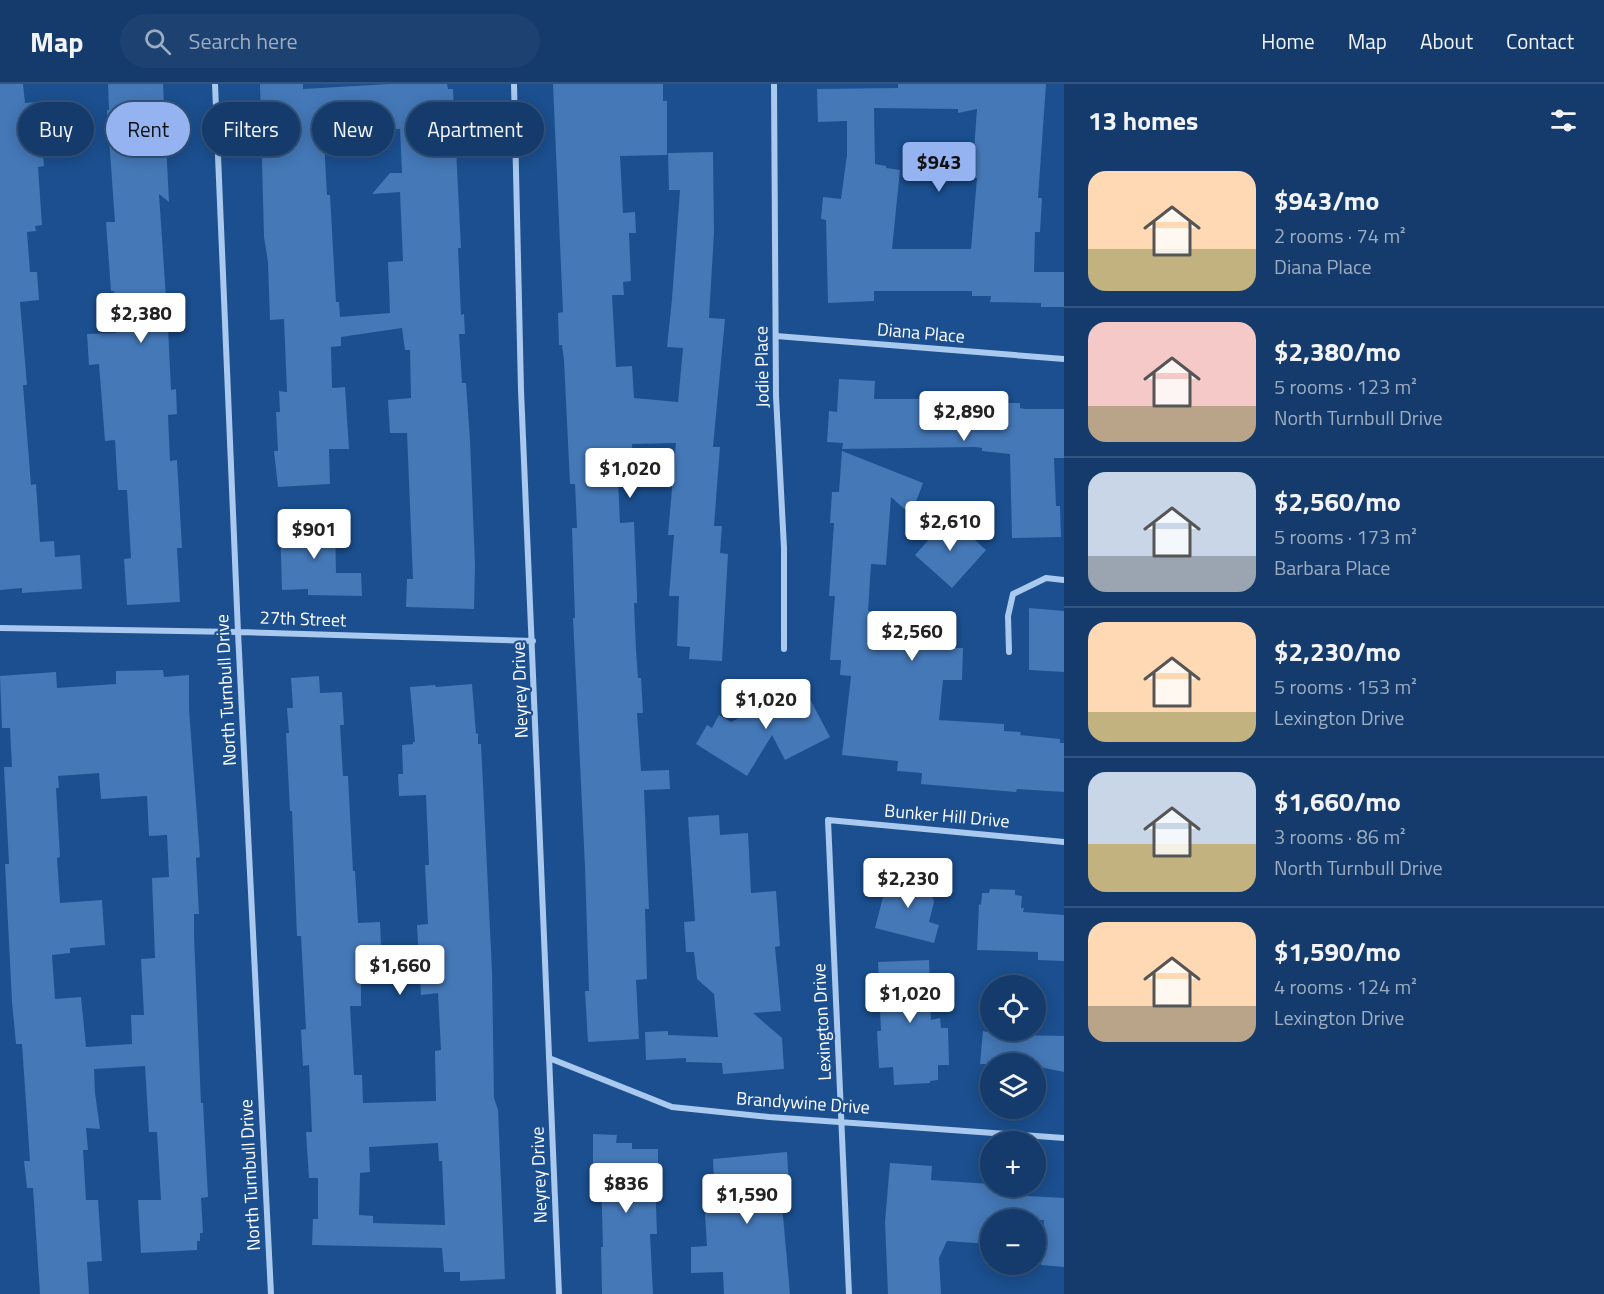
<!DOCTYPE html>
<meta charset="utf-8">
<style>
:root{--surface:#143b6b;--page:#1d4271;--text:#f1f3f6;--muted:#9dadc1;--line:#33557e;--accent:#95b2f1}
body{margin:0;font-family:"Titillium Web",sans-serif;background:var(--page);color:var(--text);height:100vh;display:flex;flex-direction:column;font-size:22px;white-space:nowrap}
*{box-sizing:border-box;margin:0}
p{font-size:20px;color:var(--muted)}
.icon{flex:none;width:33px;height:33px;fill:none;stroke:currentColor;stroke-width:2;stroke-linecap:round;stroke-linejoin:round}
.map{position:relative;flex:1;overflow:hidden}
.side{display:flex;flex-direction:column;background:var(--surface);width:540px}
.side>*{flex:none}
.banner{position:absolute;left:18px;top:18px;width:570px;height:54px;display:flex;gap:12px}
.fabs{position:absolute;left:980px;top:891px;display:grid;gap:12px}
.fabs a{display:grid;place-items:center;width:66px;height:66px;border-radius:50%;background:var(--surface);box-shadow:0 3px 15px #0003,0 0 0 2px var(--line);font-size:30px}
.price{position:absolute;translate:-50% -51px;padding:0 14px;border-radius:6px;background:#fff;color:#222;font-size:20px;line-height:39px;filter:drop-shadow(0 2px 3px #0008)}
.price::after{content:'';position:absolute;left:50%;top:36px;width:18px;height:14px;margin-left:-9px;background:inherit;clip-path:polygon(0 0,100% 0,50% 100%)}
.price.on{background:var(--accent);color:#111}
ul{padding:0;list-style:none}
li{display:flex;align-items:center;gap:18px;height:150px;padding:0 24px}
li+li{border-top:2px solid var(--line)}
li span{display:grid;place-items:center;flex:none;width:168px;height:120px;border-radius:18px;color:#555}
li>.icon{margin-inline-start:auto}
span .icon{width:72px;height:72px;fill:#fffc;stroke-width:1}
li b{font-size:26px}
h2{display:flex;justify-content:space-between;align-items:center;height:72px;padding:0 24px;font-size:26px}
.pill{padding:0 21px;border-radius:27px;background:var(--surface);box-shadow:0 3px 15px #0003,0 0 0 2px var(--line);font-size:21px;line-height:54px}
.pill.on{background:var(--accent);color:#111}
header{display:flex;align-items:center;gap:36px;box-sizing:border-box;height:84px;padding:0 30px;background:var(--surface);border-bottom:2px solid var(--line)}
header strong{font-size:28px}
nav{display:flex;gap:33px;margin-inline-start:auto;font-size:21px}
.search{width:420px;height:54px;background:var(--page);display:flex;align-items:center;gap:15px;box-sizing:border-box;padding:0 21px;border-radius:33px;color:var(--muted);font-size:22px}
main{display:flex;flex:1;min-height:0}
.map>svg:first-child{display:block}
.building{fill:#4478b7;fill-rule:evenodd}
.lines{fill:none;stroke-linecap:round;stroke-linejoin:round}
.minor{stroke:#a9c9ee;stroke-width:6}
.labels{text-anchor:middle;stroke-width:4.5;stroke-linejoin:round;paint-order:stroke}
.street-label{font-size:18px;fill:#fff;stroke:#1b4f8f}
</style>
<header>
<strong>Map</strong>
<div class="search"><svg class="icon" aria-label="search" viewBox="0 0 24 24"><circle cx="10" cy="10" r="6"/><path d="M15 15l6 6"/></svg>Search here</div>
<nav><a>Home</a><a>Map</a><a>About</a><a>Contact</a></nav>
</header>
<main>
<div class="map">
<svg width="1064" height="1210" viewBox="0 0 1064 1210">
<rect width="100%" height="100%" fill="#1b4f8f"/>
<path class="building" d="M0,0h23l2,19 11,-1 2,31 3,-1 3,34 -6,1 4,58 -7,1 1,5 -9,1 3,40h7l2,28 -19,2 7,83h-4l8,100 5,-1 4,58 14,-1 1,16 25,-2 2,34 -60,4v-5l-22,2z
M108,0h55l6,118 -10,-8 7,104h6l2,28 -6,1 3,63 5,-1 1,25 -9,1 2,46 7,-1 5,88h-5l3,54 -53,3 -3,-46 7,-1 -4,-68h-9l-3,-50 -10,1 -6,-77 -10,1 -2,-31 29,-1 -2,-42h-3l-5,-69h9l-8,-112h2z
M260,0h43v5l86,-5h58l1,5h5l8,159h-3l3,67 3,-1 1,20h-6l3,49h4l4,57 5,125 -1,44 -68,-2 1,-28h6l-6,-146h-17l-2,-33 23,-2 -1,-48h-5l-3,-22 -61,9v9l-10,1 1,41 13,-1 4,62h-20l1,35 -52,3 -4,-36h4l-2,-39h4l-1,-21 8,1 -3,-73 -14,1 -2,-58 -4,-25zM390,36v9h10l2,44h-12l-18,21 28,-2 3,69 -15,1 2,51 -50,4 -1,-15h-3l-6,-107h-3l-4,-72z
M553,0h110v17h4v54l-47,1 3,57 12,-1 1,21h-7l2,48 -8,1 1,13h-12l4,72 16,-1 2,32 44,4 5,-54 -16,-1 5,-48 8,-109h-11l-1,-37 45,-1 1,80 -5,86 16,1 -12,128h7l-6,79h8l-2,27 8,1 -6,107 -33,-2 1,-12 -13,-1 2,-50h-10l5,-61h-6l8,-92 -44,1 2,37h-16l2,42 14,-1 3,71v10h-3l2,47 2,28h3l2,35h-6l4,58 28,-1 1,19 -26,1 5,119h-4l2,70 -11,1 3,59 -51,3 -3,-51h4l-4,-124 -12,-249h2l-3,-90h5l-2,-44h-5l-6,-124 -2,-15h-3l-1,-32 5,-1z
M898,0h148l-8,114h4l-2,34h-5l-1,40h30v35h-23v-4l-51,-1 1,-6h-19v-5h-98v10l-46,2 -2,-83 -5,-1 2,-22 18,2 6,-44v-34l-29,1 -1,-33 81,-1zM874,24l84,1v4l19,-4 -5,69h5l-6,71h-79l8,-79 -14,-2v-2l-11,-2z
M839,295l36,2 -1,18h70v3h6v4l36,-3h34v5l5,1h39v49h-10l2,48h4l1,31 -49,1 -2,-84 -28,-3v-3l-7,-1 -133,2 1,-6 -16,-1 2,-31 8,1z
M842,367l81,32 -12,32 -20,-18 -5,68 -15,-1 -3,47h8l-1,15 40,2v-17l41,1v36h7l-1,32h-19l-4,40 65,4v7l17,1 -1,3 40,4v4h4v49l-47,-3 -1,3 -95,-8 1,-11 -25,-2 1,-10 -56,-6 9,-79 -11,-1 1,-15h-11l5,-64h-6l5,-73h-4l2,-31h7z
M949,433l37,33 -34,38 -37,-33z
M335,436l1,53h25l1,23 -54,-1v-6l-26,1 -2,-68z
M1029,524l35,3v61l-35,-2z
M163,586l1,7 25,-2v34l11,148 -4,1 3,56h-5v22l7,167h2l5,94 -7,1 2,35h-3v8h-3v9l-56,3 -3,-53h23l-4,-68h-8l-4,-66 -51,3 1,24 5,36 -14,-1 2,22h-5l3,50h12l4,61 -15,1 2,32h-49l-7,-106h-6l-3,-27h6l-8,-117h-6l-4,-42 -7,-138h4l-5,-97h8l-2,-39h-8l-2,-52 56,-4 1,16 59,-4v-13zM99,689l2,26 46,-3 2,40 18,-1 2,42 -17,1 3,80 -14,1 3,56h-13l1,29 -46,3 -5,-50 -26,2 -3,-44 18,-2v-5l35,-3 -3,-45 -42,3 -3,-45 3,-1 -4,-69h3l-1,-12z
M319,592l1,17 22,-1 2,33h-4l3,51h5l5,95h2l3,52 22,-1 1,23 -10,1 1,34 -11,-1v27h-11l4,69h8l1,28 73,-2 -1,-50 6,-1 -3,-57 -17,2 -4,-70 11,-1 -3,-59h4l-3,-70 -27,1 -1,-22h5l-1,-29 11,-1v-2h2l-5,-55 25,-2 1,2 36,-3 4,50 2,-1v11h3l2,40 9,187 2,127 4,12 7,169 -45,2v-9h-16l-2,-24 -130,-3 1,-26h5v-41h-9l-3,-46h6l-3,-67 -6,1 -2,-36 5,-1 -5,-93h-4l-5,-125h-2l-4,-78h3l-2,-25h6l-2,-30zM438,1059l1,18h3l3,64 -72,-2v-7l-14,-1 1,-42 10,-1 -1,-25z
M788,602l3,6 12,-6 27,51 -45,23 -13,-25 -25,41 -51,-32 11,-19 5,3 7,-13 12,7 30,-15 -3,-5z
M719,731l1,20 28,-2 3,60 25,-2 4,55 -5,1 6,64 -28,2 29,25 2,31 -61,5 -1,-11 -36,-1v-4l-40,2 -1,-28 23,-1v4l50,2 -4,-43 -17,-15 -3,-27h-8l-2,-30 11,-1 -7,-104z
M904,790l24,6 6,22 -5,20 10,3 -5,18 -59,-15 9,-35z
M990,805l25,1v5l7,1 -1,12h3l-1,4 41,3v46l-26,-1v-8l-61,-2 2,-46 2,1 1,-12h7z
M929,876l2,60 9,-2 1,10h7l1,37h-11v15l-8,1v2l-36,2 -1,-18 -14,1 -2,-37h4l-3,-69z
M988,945l27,2v4l49,1v36l-29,-6v-2h-55l3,-33 4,1z
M593,1050l24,1 -1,8h16v6h26v28h-3l2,57h-7l3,60h-51l-1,-47h2l-2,-71h-8z
M787,1068l3,52 -8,1 8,89h-66l-1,-22 -32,1v-26l16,-1 -4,-64 11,-1 -1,-22z
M890,1079l42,3 -1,14 59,4v2h37l-1,10 38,2v69l-23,-2 3,-45h-54v24l-43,-3 -8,17 2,36h-53l-3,-72z"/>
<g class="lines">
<path class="minor" d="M215,0l23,548 33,662
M514,0l7,306 38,904
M774,0l2,312 8,152v101
M776,252l288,23
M0,544l238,4 295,9
M1009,568l-1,-36 5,-22 33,-16 18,2
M549,974l123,49 97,10 295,21
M849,1210l-21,-474 236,22"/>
</g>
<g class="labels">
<g class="street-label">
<text transform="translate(921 249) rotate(5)" y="6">Diana Place</text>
<text transform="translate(762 283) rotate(-91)" y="6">Jodie Place</text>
<text transform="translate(303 535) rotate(2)" y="6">27th Street</text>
<text transform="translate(226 606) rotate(-93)" y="6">North Turnbull Drive</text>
<text transform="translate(520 606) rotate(-92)" y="6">Neyrey Drive</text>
<text transform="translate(947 732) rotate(5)" y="6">Bunker Hill Drive</text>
<text transform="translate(822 938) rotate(-93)" y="6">Lexington Drive</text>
<text transform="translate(803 1019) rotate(4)" y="6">Brandywine Drive</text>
<text transform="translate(250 1091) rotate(-93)" y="6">North Turnbull Drive</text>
<text transform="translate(539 1091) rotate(-92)" y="6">Neyrey Drive</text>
</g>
</g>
</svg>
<div class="fabs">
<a><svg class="icon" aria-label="locate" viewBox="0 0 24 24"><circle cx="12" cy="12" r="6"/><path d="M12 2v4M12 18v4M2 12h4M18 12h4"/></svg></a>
<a><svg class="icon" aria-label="layers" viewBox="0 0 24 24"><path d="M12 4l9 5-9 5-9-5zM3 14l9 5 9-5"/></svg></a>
<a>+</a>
<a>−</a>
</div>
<b class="price on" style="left:939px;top:109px">$943</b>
<b class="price" style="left:141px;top:260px">$2,380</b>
<b class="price" style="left:964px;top:358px">$2,890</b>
<b class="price" style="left:630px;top:415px">$1,020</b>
<b class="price" style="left:950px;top:468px">$2,610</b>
<b class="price" style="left:314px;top:476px">$901</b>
<b class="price" style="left:912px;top:578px">$2,560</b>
<b class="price" style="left:766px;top:646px">$1,020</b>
<b class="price" style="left:908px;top:825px">$2,230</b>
<b class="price" style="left:400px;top:912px">$1,660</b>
<b class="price" style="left:910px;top:940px">$1,020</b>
<b class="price" style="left:626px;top:1130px">$836</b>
<b class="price" style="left:747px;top:1141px">$1,590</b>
<div class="banner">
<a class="pill">Buy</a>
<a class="pill on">Rent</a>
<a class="pill">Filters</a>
<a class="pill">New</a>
<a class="pill">Apartment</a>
</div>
</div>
<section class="side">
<h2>13 homes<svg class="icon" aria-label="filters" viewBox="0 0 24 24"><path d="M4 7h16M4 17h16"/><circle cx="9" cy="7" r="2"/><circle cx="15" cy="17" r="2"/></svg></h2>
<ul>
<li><span style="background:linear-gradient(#ffd9b3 65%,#c2b280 0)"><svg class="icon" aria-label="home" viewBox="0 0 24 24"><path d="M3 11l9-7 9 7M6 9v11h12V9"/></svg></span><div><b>$943/mo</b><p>2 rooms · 74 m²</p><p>Diana Place</p></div></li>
<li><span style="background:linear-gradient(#f6c9c9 70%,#b9a48a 0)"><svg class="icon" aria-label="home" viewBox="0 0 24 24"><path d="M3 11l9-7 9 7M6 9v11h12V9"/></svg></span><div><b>$2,380/mo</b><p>5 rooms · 123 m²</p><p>North Turnbull Drive</p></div></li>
<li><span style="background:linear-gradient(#c9d6e8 70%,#9aa5b1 0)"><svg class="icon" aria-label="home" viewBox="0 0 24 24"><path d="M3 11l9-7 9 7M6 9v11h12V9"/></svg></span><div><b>$2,560/mo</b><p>5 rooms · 173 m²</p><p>Barbara Place</p></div></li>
<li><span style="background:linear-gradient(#ffd9b3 75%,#c2b280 0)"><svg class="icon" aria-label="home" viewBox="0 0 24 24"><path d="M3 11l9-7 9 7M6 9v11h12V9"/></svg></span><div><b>$2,230/mo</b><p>5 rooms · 153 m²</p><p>Lexington Drive</p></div></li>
<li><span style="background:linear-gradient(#c9d6e8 60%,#c2b280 0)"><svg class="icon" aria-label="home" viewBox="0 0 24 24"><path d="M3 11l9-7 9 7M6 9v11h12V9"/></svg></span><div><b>$1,660/mo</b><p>3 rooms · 86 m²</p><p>North Turnbull Drive</p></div></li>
<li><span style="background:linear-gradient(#ffd9b3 70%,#b9a48a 0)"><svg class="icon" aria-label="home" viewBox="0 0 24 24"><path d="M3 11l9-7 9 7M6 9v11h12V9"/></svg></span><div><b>$1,590/mo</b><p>4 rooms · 124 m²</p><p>Lexington Drive</p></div></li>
</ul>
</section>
</main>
